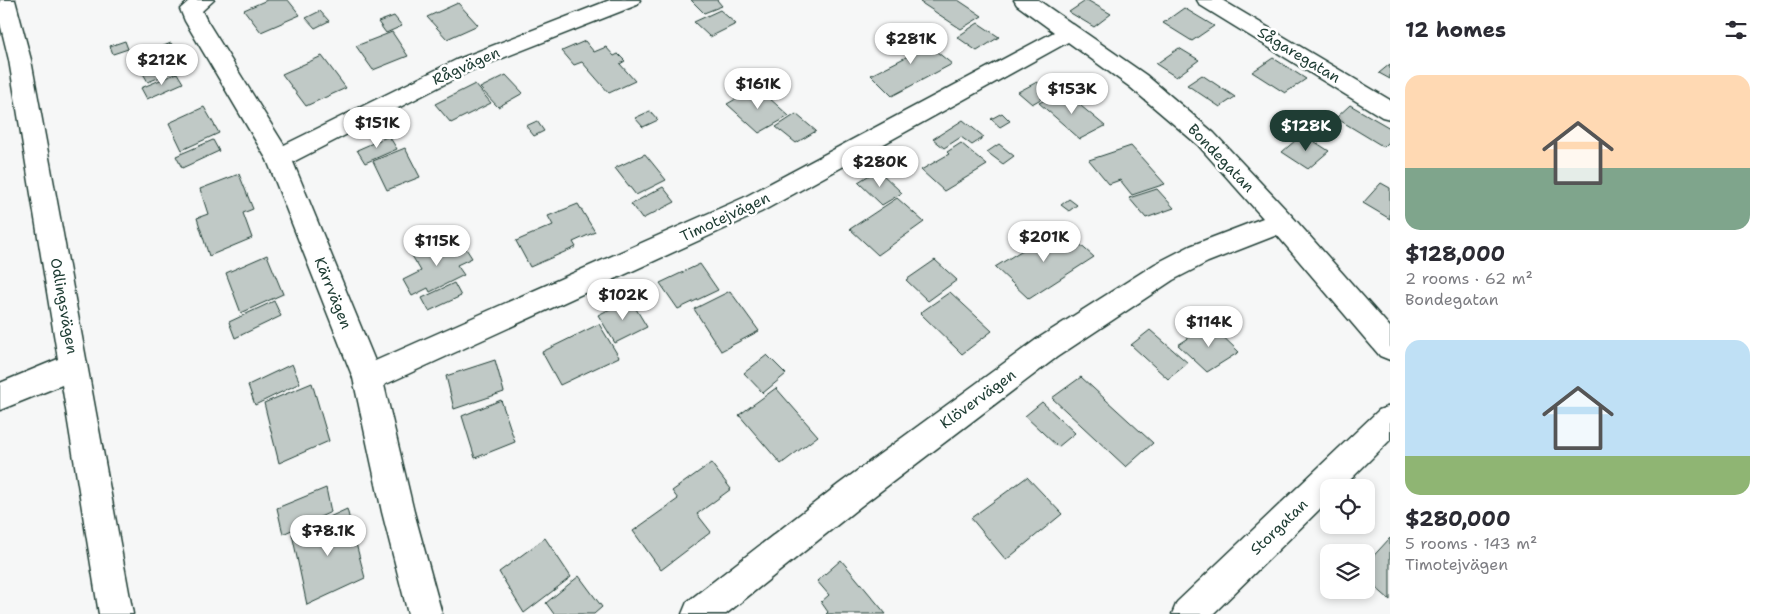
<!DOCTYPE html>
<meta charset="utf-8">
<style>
:root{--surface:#fff;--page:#f7f7f7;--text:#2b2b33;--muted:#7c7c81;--accent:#1f3d34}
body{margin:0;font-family:"Shantell Sans",sans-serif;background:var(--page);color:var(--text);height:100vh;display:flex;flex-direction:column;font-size:19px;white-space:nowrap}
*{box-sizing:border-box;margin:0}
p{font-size:16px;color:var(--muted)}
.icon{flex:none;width:28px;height:28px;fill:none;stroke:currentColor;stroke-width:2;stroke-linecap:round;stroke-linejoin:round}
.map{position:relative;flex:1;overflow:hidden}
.side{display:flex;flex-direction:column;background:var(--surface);width:375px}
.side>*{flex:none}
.buttons{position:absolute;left:1320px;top:479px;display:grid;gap:10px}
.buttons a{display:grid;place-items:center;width:55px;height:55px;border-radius:10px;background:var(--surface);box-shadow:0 2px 8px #0003;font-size:25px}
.price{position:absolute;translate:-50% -42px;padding:0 11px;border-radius:18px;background:#fff;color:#222;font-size:16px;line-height:32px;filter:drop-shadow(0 1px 2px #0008)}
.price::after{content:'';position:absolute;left:50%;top:30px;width:15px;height:11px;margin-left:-8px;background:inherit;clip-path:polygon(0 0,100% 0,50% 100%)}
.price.active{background:var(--accent);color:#fff}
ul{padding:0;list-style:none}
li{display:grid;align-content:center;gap:10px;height:265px;padding:0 15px}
li span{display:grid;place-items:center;height:155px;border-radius:15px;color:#555}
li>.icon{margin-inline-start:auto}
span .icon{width:90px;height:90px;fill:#fffc;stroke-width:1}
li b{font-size:21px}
h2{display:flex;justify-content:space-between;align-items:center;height:60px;padding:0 15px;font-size:21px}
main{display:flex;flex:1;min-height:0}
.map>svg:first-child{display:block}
.building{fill:#c0c9c6;stroke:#1f3d34}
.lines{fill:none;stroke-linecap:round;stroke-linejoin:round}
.minor-casing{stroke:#1f3d34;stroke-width:3}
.minor{fill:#fff;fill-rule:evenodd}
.labels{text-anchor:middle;stroke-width:5;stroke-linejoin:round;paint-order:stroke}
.street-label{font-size:15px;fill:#1f3d34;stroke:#fff}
</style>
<main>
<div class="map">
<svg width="1390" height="614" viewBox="0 0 1390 614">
<rect width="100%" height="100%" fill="#f6f7f7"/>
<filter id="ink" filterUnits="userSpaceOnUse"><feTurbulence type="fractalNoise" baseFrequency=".02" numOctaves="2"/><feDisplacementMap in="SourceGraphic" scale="10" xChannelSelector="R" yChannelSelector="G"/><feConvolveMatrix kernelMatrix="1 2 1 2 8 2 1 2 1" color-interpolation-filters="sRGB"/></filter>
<g filter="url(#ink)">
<path class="building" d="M267,0h21l12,15 -39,17 -17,-22z
M691,0h26l5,6 -18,7z
M923,0h35l24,16 -21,13 -41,-27z
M1087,0l24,14 -17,13 -25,-15z
M458,3l20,22 -31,14 -20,-22z
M1184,8l30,18 -22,15 -29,-18z
M720,10l16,14 -26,13 -16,-15z
M320,11l9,10 -14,7 -9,-10z
M394,16l8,10 -16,7 -8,-11z
M978,23l21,14 -22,14 -20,-14z
M392,32l16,24 -35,14 -17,-24z
M912,32l40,32 -60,32 -21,-21 39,-20 -16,-14z
M125,41l3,8 -15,5 -3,-8z
M585,41l9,11 12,-5 8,9 4,-2 7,7 -5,3 15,17 -26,12 -27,-31 -8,3 -12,-14z
M171,43l14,24 -37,15 -14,-24z
M1179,48l20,12 -23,17 -20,-13z
M322,56l24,32 -40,18 -24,-32z
M1273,58l33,21 -21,14 -33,-21z
M1390,64v15l-11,-6z
M177,73l6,10 -36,16 -6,-11z
M506,75l17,18 -25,14 -18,-19z
M1202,75l33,22 -15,10 -33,-22z
M1037,82l14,11 -19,11 -14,-12z
M475,84l16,19 -40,20 -16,-19z
M757,87l32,29 -30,17 -32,-29z
M1063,91l42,35 -25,13 -41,-36z
M1350,105l40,23v13l-6,6 -48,-29z
M204,107l15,26 -37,17 -13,-27z
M650,111l8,9 -15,7 -8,-9z
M1002,113l8,8 -10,6 -9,-8z
M796,114l20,17 -20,12 -20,-16z
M963,120l21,17 -12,8 -11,-8 -17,11 -11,-9z
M537,121l7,10 -10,5 -8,-10z
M1303,134l26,17 -21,18 -26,-17z
M389,136l8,13 -32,14 -8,-13z
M213,140l6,11 -37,17 -6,-12z
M961,143l26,22 -43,26 -23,-21 28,-16 -2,-2z
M999,144l15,12 -11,8 -16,-12z
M1131,146l34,38 -33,11 -12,-15 -11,4 -20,-24z
M405,148l15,29 -33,13 -14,-29z
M645,154l21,26 -30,15 -21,-27z
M878,170l24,23 -20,12 -24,-23z
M239,174l14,35 -10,4 9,25 -43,18 -12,-38 11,-4 -8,-25z
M1381,183l9,5v31l-27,-16z
M663,187l12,15 -33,17 -11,-15z
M1157,189l17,19 -28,10 -17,-20z
M897,198l27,24 -46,33 -28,-26z
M1069,199l8,6 -8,6 -8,-6z
M578,204l17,28 -22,10 3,5 -46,20 -14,-26 37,-16 -5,-9z
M1060,227l34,30 -65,42 -34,-32z
M443,239l6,11 14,-6 9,14 -15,7 7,10 -34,17 -2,-4 -16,8 -9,-16 18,-9 -10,-17z
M267,255l16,39 -42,19 -15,-40z
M935,260l22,20 -29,21 -22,-21z
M700,264l18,26 -40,19 -18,-26z
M454,283l7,13 -32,15 -7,-13z
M730,291l29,40 -38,20 -27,-42z
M950,292l42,39 -30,23 -42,-41z
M630,299l17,28 -32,16 -17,-28z
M274,301l7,15 -46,22 -6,-16z
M599,324l20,33 -59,28 -18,-33z
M1210,324l29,28 -32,20 -29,-27z
M1150,330l38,33 -20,16 -37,-34z
M767,355l19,19 -23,19 -19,-20z
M495,360l9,32 -50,17 -8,-33z
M292,364l8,19 -45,22 -7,-20z
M1081,377l72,66 -27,24 -74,-69z
M312,383l17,58 -50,22 -15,-60z
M776,388l42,48 -37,28 -42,-49z
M501,400l14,42 -40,16 -13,-42z
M1042,402l33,31 -17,14 -33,-31z
M711,463l20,26 -34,25 14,18 -50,38 -28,-39 45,-32 -6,-8z
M1027,477l35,37 -56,46 -35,-42z
M326,488l5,24 -48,22 -6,-26z
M347,509l18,69 -58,27 -15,-71z
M545,538l26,39 -47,36 -25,-41z
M1390,538v62l-24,-21v-15z
M841,560l45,54h-60l2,-2 -7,-10 8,-7 -12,-14z
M579,576l23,31 -8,7h-40l-8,-11z"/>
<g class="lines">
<g class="minor-casing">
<path id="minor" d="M0,0h15l16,60 102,554h-34l-37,-229 -62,25v-27l58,-24 -49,-299 -9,-37z
M190,0h24l-12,11 5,10 77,124 172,-85 154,-60h30l-3,5 -165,65 -179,92 82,199 368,-163 311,-166 -37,-27 -3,-5h24l108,75 68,58 77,82 99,112v33l-10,-4 -103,-121 -69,27 -35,18 -116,77 -196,149 -135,108h-44l5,-12 152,-118 198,-145 118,-75 35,-18 73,-28 -65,-73 -68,-58 -62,-45 -307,170 -377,173 30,127 28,102h-34l-26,-102 -29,-134 -86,-218 -82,-139 -5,-12z
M1197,0h25l168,100v19l-8,-2 -182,-112z
M1390,406v34l-48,48h-13v12l-116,114h-41l5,-12 202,-192z"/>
</g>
<use href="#minor" class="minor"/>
</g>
</g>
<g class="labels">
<g class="street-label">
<text transform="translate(1299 55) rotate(31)" y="5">Sågaregatan</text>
<text transform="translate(466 66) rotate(-24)" y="5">Rågvägen</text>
<text transform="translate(1221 158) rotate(46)" y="5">Bondegatan</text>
<text transform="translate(725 217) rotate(-25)" y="5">Timotejvägen</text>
<text transform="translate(333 293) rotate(68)" y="5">Kärrvägen</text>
<text transform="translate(64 306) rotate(80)" y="5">Odlingsvägen</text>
<text transform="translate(978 399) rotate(-36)" y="5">Klövervägen</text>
<text transform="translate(1279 527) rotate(-44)" y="5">Storgatan</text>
</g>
</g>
</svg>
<div class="buttons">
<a><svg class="icon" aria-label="locate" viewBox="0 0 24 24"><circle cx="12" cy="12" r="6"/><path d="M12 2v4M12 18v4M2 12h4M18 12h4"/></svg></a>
<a><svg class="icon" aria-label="layers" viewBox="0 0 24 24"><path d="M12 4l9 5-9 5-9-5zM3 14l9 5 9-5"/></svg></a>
</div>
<b class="price" style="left:911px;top:65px">$281K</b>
<b class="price" style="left:162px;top:86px">$212K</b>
<b class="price" style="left:758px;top:110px">$161K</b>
<b class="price" style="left:1072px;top:115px">$153K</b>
<b class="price" style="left:377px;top:149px">$151K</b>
<b class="price active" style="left:1306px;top:152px">$128K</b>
<b class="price" style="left:880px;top:188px">$280K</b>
<b class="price" style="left:1044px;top:263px">$201K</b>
<b class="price" style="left:437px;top:267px">$115K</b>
<b class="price" style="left:623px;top:321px">$102K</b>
<b class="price" style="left:1209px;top:348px">$114K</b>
<b class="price" style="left:328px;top:557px">$78.1K</b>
</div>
<section class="side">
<h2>12 homes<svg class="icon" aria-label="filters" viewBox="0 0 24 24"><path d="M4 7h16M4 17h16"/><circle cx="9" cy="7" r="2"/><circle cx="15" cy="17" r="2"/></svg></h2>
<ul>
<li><span style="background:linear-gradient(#ffd9b3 60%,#7fa58c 0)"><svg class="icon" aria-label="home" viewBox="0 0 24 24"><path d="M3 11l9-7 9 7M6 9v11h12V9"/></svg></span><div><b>$128,000</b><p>2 rooms · 62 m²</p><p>Bondegatan</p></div></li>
<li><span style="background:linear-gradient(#bfe0f5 75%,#8fb573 0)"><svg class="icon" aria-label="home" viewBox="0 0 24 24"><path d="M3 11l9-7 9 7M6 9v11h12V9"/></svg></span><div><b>$280,000</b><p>5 rooms · 143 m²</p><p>Timotejvägen</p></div></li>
</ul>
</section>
</main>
